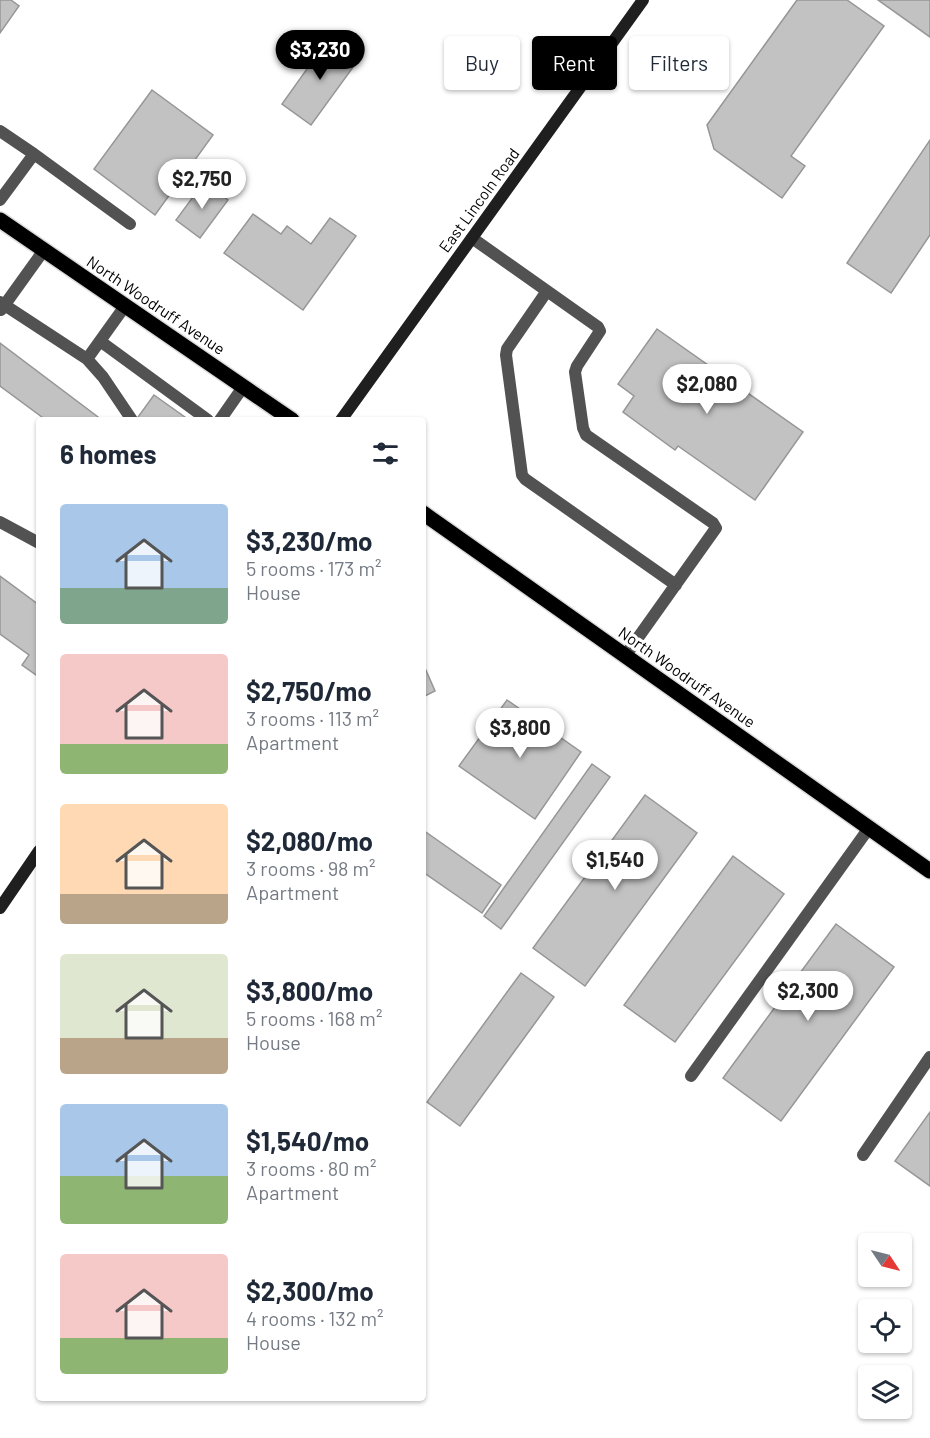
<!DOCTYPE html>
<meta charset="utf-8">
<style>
:root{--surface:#fff;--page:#f6f6f7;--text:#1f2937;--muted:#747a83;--accent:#000}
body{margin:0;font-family:Barlow,sans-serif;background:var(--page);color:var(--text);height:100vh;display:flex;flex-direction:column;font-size:22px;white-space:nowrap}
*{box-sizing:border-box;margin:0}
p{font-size:20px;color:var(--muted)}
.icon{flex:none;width:33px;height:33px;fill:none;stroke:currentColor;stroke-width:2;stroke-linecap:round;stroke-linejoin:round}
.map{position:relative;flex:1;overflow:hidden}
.drawer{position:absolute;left:36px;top:417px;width:390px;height:984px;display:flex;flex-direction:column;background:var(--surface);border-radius:6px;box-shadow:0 2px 4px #0004}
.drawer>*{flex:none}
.hud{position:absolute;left:444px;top:36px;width:396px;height:54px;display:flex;gap:12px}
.needle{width:39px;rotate:125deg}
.buttons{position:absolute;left:858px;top:1233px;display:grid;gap:12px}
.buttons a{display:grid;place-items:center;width:54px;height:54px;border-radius:6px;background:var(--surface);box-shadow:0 2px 4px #0004;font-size:30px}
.price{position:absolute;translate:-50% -51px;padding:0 14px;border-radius:21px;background:#fff;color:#222;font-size:20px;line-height:39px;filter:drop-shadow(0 2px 3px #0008)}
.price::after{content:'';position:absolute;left:50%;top:36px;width:18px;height:14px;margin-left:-9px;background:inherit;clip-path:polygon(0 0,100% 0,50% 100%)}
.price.current{background:var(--accent);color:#fff}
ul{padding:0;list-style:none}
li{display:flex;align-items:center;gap:18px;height:150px;padding:0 24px}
li span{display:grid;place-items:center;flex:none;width:168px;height:120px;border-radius:6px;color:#555}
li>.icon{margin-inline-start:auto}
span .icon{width:72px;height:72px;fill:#fffc;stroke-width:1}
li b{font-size:26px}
h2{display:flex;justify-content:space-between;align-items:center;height:72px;padding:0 24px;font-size:26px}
.chip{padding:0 21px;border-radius:6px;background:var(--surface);box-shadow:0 2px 4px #0004;font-size:21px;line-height:54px}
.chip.current{background:var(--accent);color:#fff}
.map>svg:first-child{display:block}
.building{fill:#c2c2c2;stroke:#969696;stroke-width:1.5}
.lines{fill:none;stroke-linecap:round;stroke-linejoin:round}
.primary-casing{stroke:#dbdbdb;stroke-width:18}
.service{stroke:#525252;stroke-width:12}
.secondary{stroke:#1f1f1f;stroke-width:12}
.primary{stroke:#000;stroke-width:15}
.labels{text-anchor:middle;stroke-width:6;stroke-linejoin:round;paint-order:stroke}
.street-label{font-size:16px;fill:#000;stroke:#fff}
</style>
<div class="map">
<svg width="930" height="1438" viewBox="0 0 930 1438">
<rect width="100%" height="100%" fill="#fff"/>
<path class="building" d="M0,0h11l8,6 -19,27z
M797,0h50l37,26 -93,130 14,10 -23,32 -68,-49 -7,-24z
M878,0h52v37z
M329,38l30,21 -48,66 -29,-21z
M152,90l61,45 -58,80 -61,-46z
M930,140v95l-39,58 -44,-30z
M204,182l24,18 -28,38 -24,-18z
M253,214l28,20 6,-8 24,18 19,-26 26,18 -53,74 -79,-57z
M657,329l146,103 -48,68 -77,-54 -3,4 -52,-38 11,-16 -16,-12z
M0,343l102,77h-56l-46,-34z
M154,395l35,25h-47l-4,-3z
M0,576l39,29v72l-17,-12 7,-10 -29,-21z
M425,668l10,23 -12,6v-28z
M507,700l74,52 -46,67 -76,-53z
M592,764l18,13 -109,152 -17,-13z
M645,795l52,38 -112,153 -52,-38z
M423,830l78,55 -19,28 -59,-41z
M733,856l51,38 -109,148 -51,-37z
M836,924l58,43 -113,154 -58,-43z
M521,973l33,24 -94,129 -33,-24z
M930,1112v74l-35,-25z"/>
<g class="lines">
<g class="primary-casing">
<path id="primary" d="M0,220l292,200
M423,513l507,358"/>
</g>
<path class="service" d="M0,131l34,23
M0,200l34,-46 96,70
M472,238l126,89 2,4 -23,35 -2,6 8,56 3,7 127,88 3,5 -91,128
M547,291l-40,58 -1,6 16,120 3,4 151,106
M0,302l87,57 16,18 29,43
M1,310l43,-60
M100,341l108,79
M87,359l38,-53
M220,420l23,-33
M0,522l39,21
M691,1076l178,-248
M863,1155l67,-98"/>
<path class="secondary" d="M341,420l302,-420
M0,908l39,-57"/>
<use href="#primary" class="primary"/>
</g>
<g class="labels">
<g class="street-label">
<text transform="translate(479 200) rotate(-54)" y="6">East Lincoln Road</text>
<text transform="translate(156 305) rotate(34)" y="6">North Woodruff Avenue</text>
<text transform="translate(687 677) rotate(35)" y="6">North Woodruff Avenue</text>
</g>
</g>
</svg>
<div class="buttons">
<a><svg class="needle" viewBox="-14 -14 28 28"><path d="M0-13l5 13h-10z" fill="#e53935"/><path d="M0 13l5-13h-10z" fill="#747a83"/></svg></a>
<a><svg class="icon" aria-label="locate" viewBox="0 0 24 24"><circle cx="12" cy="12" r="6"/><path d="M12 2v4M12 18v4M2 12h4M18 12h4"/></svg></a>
<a><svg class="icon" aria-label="layers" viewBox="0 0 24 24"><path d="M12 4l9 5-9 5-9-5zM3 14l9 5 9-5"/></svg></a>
</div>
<b class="price current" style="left:320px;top:81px">$3,230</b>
<b class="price" style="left:202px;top:210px">$2,750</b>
<b class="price" style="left:707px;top:415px">$2,080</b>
<b class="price" style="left:520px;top:759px">$3,800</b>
<b class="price" style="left:615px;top:891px">$1,540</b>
<b class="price" style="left:808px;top:1022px">$2,300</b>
<div class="hud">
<a class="chip">Buy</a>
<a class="chip current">Rent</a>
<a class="chip">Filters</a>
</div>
<section class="drawer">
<h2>6 homes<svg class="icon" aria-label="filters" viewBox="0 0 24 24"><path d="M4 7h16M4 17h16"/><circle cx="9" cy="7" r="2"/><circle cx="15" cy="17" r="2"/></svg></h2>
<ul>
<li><span style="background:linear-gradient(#a9c7e8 70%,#7fa58c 0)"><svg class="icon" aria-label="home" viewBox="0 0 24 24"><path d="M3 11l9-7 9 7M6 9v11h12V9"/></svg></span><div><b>$3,230/mo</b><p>5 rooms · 173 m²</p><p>House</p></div></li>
<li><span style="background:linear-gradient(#f6c9c9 75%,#8fb573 0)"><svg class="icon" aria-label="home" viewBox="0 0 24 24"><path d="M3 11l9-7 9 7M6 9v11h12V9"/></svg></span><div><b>$2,750/mo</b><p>3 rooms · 113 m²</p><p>Apartment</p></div></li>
<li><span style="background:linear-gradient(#ffd9b3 75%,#b9a48a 0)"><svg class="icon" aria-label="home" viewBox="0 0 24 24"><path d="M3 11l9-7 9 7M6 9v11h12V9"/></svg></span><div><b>$2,080/mo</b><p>3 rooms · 98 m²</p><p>Apartment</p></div></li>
<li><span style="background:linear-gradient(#dfe7d0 70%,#b9a48a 0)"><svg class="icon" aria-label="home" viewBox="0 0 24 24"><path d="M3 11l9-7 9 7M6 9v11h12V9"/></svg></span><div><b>$3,800/mo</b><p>5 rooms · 168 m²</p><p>House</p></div></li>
<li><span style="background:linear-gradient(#a9c7e8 60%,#8fb573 0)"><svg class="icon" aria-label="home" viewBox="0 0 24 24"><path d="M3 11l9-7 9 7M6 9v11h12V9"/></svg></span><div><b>$1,540/mo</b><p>3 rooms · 80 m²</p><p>Apartment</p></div></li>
<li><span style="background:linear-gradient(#f6c9c9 70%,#8fb573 0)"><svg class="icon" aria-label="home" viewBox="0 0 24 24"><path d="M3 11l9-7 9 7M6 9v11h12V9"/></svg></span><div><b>$2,300/mo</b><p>4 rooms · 132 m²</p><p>House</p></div></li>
</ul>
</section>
</div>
